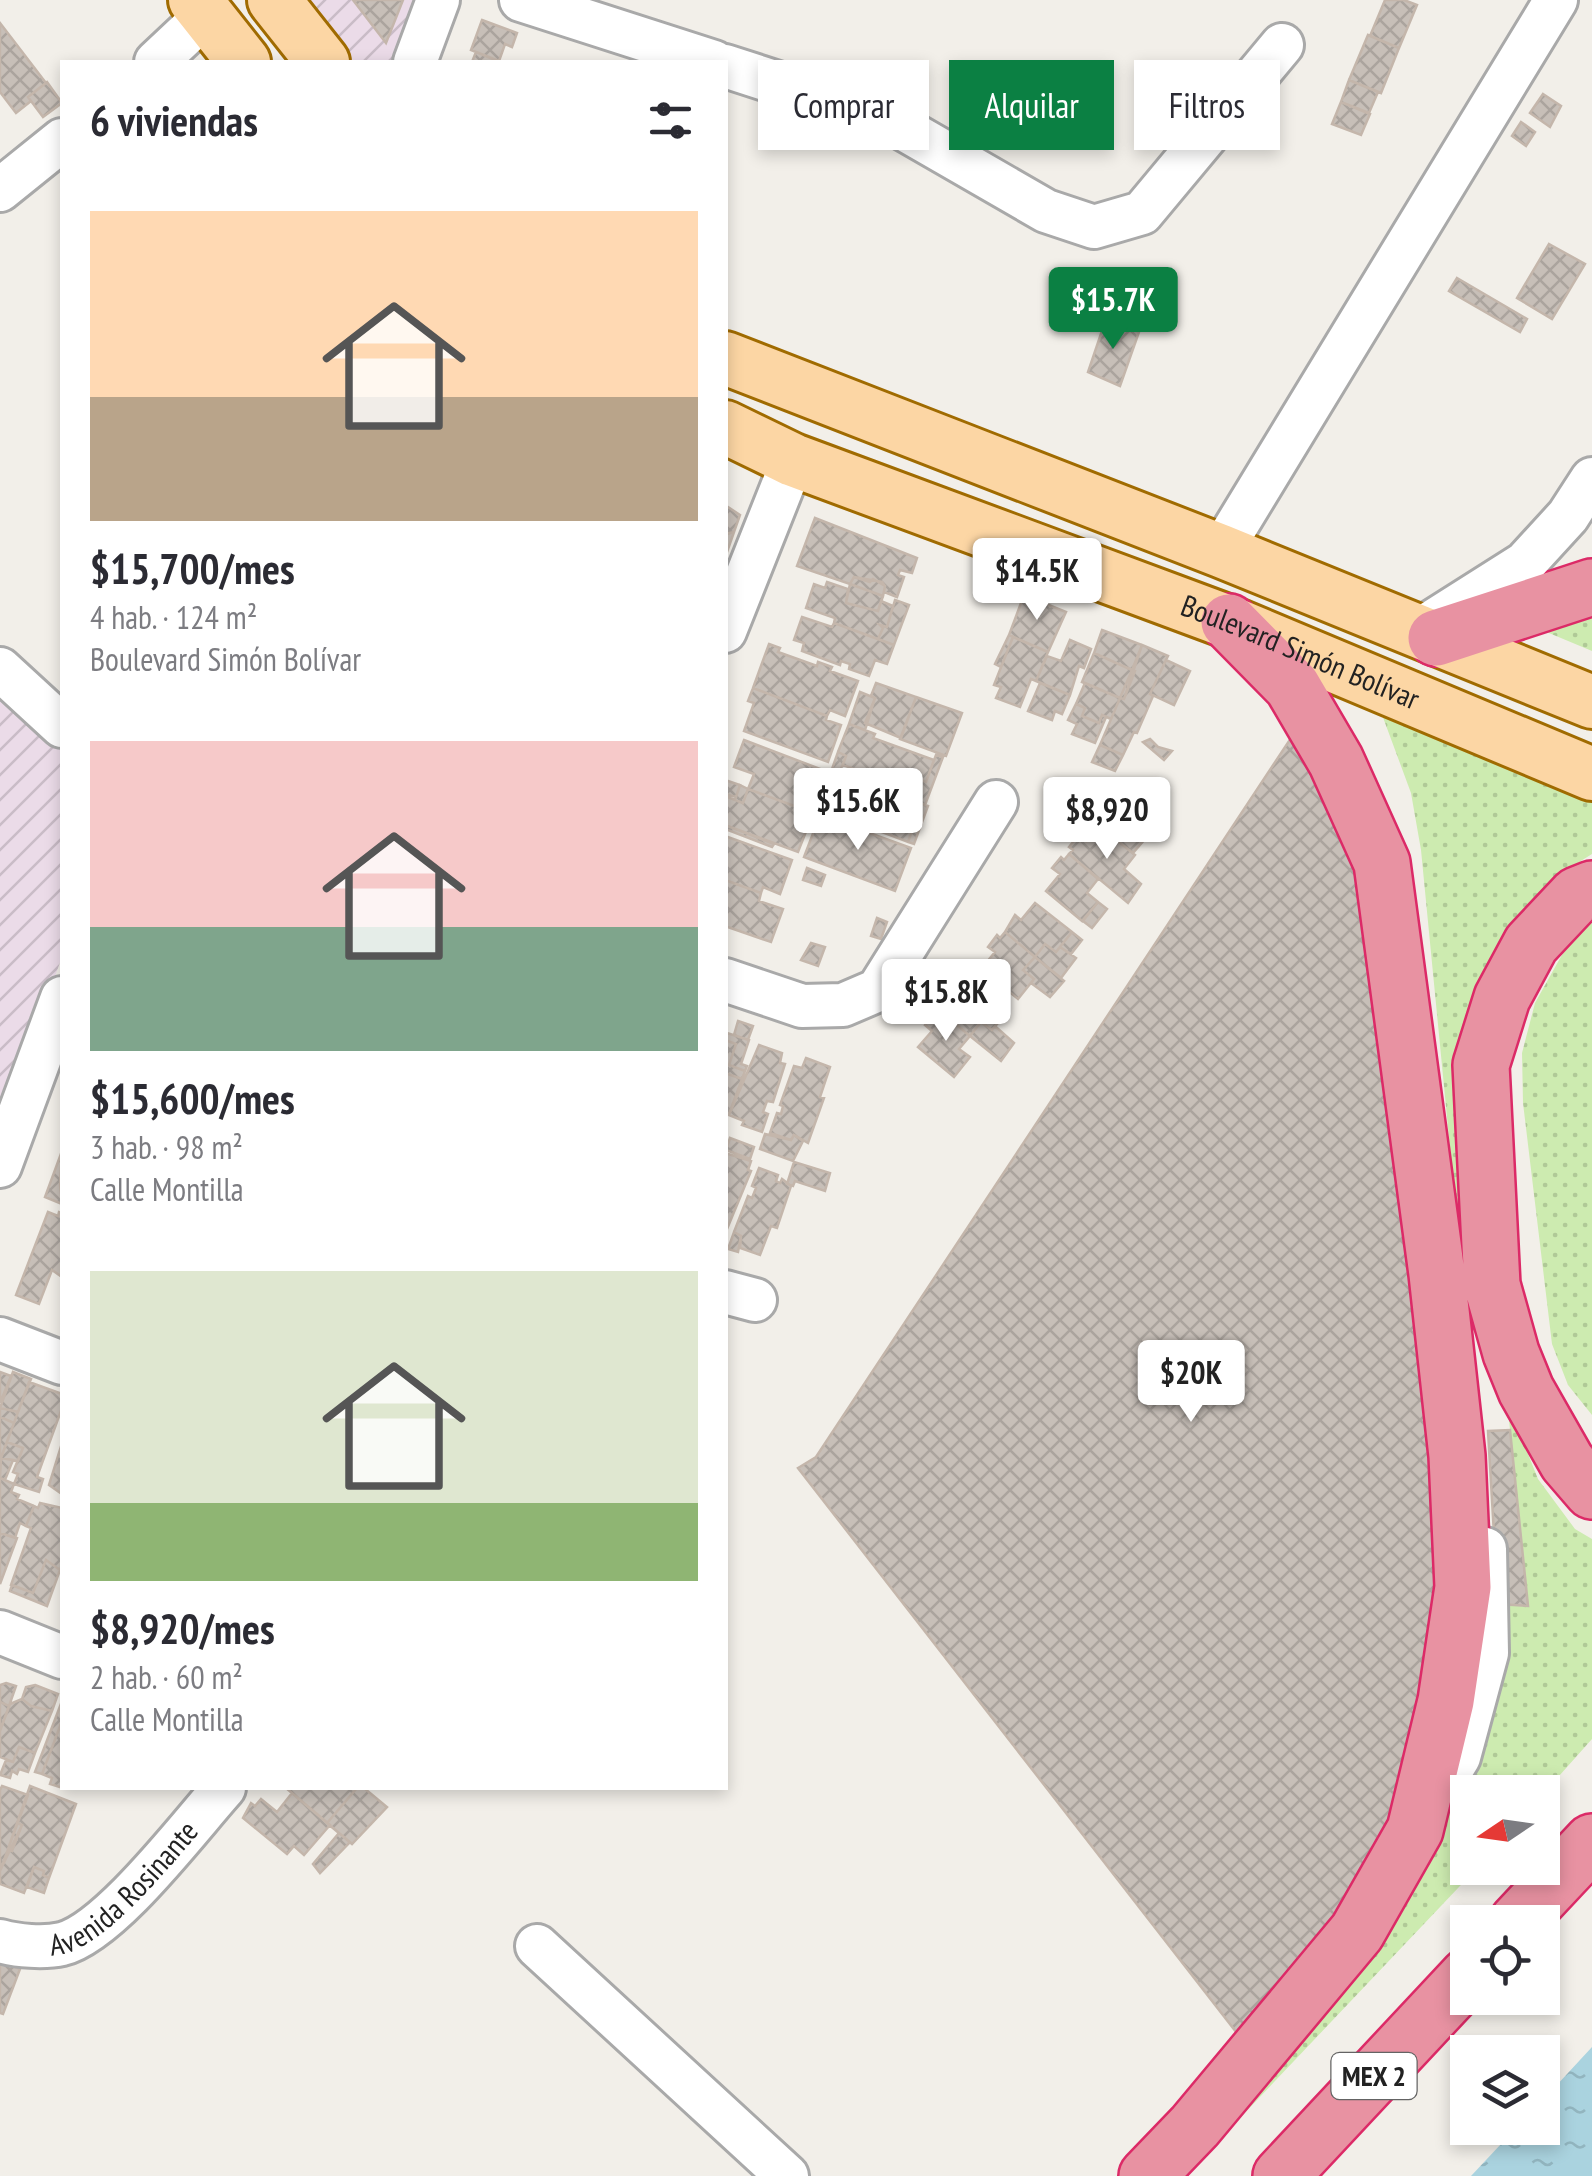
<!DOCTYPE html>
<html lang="es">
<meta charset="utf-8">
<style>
:root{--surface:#fff;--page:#f7f7f7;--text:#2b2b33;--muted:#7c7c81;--accent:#0b8043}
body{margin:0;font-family:"PT Sans Narrow",sans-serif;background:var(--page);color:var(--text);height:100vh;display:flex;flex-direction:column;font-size:38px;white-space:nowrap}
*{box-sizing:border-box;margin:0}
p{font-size:32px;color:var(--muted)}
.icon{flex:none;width:55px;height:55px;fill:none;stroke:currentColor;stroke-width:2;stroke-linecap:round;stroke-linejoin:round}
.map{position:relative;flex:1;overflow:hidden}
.details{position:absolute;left:60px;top:60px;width:668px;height:1730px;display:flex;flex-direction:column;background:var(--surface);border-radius:0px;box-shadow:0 5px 15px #0003}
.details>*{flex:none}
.top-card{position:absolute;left:758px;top:60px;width:682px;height:90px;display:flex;gap:20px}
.needle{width:65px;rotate:257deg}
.tools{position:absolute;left:1450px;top:1775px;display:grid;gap:20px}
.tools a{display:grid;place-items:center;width:110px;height:110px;border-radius:0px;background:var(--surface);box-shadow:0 5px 15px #0003;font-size:50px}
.price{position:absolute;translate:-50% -85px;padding:0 22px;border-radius:10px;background:#fff;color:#222;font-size:32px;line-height:65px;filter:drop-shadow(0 2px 5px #0008)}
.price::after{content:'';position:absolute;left:50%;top:60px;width:30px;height:22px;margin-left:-15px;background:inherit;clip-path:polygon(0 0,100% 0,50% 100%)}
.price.active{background:var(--accent);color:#fff}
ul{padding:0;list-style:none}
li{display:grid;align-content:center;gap:20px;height:530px;padding:0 30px}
li span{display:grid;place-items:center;height:310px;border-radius:0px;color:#555}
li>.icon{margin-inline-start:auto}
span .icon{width:180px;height:180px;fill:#fffc;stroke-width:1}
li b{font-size:42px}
h2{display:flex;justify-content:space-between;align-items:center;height:120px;padding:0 30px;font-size:42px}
.chip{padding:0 35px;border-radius:0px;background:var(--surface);box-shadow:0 5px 15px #0003;font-size:35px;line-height:90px}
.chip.active{background:var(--accent);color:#fff}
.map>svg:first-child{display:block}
.industrial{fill:url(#industrial-furrows)}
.grass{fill:url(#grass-dots)}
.water{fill:url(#water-ripples)}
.building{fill:url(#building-cross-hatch);stroke:#c4b6ab;stroke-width:2.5}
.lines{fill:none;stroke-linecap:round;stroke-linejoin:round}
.minor-casing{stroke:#a9a9a9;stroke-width:48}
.major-casing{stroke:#a06b00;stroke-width:58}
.highway-casing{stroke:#dc2a67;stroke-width:60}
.minor{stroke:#fff;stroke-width:42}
.major{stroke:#fcd6a4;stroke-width:52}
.highway{stroke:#e892a2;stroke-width:55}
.labels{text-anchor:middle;stroke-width:10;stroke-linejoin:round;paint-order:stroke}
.shield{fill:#fff;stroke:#646464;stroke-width:2.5}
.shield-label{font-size:28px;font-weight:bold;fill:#222}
.street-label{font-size:30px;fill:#222;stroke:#fff}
</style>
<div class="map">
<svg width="1592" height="2176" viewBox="0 0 1592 2176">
<defs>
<pattern id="industrial-furrows" width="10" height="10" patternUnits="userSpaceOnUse" patternTransform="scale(2.5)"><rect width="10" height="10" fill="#ebdbe8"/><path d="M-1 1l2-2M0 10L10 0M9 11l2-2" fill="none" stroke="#c9bcc7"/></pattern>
<pattern id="grass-dots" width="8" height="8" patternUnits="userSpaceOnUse" patternTransform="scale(2.5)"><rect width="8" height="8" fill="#cdebb0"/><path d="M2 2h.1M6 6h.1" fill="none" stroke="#b0c997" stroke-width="1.8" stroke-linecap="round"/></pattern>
<pattern id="water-ripples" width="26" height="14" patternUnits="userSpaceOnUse" patternTransform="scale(2.5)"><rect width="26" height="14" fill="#aad3df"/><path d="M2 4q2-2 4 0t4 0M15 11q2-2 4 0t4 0" fill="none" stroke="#92b5bf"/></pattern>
<pattern id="building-cross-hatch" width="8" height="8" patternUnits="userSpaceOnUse" patternTransform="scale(2.5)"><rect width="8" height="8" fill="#c7bfb8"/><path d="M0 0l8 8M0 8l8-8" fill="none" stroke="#aba49e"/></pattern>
</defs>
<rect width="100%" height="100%" fill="#f2efe9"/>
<path class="industrial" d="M283,0h165l-24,62h-94z
M0,660l62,49v248l-62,172z"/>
<path class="grass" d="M1592,599v52l-67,-28z
M1381,712l211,82v60c-46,28 -87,68 -109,119 -8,18 -11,41 -16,60l45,381 26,65 37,50 17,10v200l-49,55 -75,-2v76h9l-292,308h-18l332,-515 9,-55 20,-1 -19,-185 -8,-15 -39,-134 -41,-421 -10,-57z
M1592,921v494l-24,-30 -16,-41 -29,-241 -1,-50 13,-50 28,-50z"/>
<path class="water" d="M1592,2047v129h-121l45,-48h26l1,-28z"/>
<path class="building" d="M353,0h50l-17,43z
M1385,0h19l13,5 -18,43 -29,-12z
M482,20l35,13 -5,14 -7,-3 -6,17 -28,-11z
M0,23l46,60 -18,14 3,4 -15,12 -16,-21z
M1368,35l31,13 -18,45 -32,-13z
M476,52l17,7 -1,3h-20z
M1349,80l29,12 -9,21 -28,-11z
M47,82l15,21 -19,14 -15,-20z
M1543,94l18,12 -11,21 -20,-14z
M1341,102l29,12 -9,21 -29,-11z
M1521,122l14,10 -9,14 -14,-10z
M1549,244l36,20 -33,55 -35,-21z
M1457,278l70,41 -7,13 -71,-41z
M1106,319l33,13 -19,54 -32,-14z
M725,505l15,10 -6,17 -7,2z
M815,518l102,40 -5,15 -12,-3 -2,5 6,2 -7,20 -13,-5 1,-6 -12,-7 -3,3 -16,-5 -4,7 -53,-18z
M734,532l-7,20 -2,4v-22z
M854,577l28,5 3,4 -2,10 -33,-12z
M827,582l21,7 -2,14 32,8 3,-10 12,5 -6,21 -7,-2 3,3 -5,11 -44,-16 1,-5 -29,-10 8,-24 11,4z
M850,584l33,12 -5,15 -32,-8z
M1024,595l42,17 -18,40 -39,-17z
M895,600l14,5 -15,40 -16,-6 5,-11 -3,-3 7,2z
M802,617l30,10 2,-4 60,22 -7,19 -12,-4 -6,16 -20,-7 1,-5 -9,-3 -1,4 -38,-14 2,-8 -10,-3z
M1102,630l40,15 -10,25 -38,-17z
M1009,635l4,2 -12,30 -6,-3z
M1013,637l35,15 -12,29 -5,-2 -11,28 -24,-9 5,-11 -7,-2z
M1070,640l21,9 -7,19 -5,-2 -9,29 -34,-14 11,-25 14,5z
M769,644l11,4 -2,4 39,14 1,-4 14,5 -2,4 28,10 -13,35 -15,-6 -3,6 -74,-28z
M1142,645l26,11 -18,38 3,2 -16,37 -3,-1 -11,23 -23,-10 20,-47 4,1z
M1094,653l38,17 -12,28 -38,-16z
M1166,660l24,11 -16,34 -24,-11z
M1132,670l3,1 -11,28 -4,-1z
M876,683l40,14 -15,41 -36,-15 10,-25 -4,-2z
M1040,683l30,12 -8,19 -7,-3 -3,9 -24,-9z
M1085,683l35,15 -9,21 -9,-4 -3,8 -17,-7 3,-8 -9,-4z
M753,688l74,28 -1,4 15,5 -13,37 -84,-31 10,-28 -6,-2z
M860,692l15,6 -10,32 -16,-6z
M916,697l46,16 -16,43 -46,-17z
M1076,704l9,4 -3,8 17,7 3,-8 4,2 -11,26 -23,-9 5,-10 -9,-4z
M849,724l26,10 -2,4 61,22 -8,22 -19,-7 -6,20 -46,-18 2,-7 -14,-5 3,-9 -8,-4z
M1293,735l71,119 88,742 -44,223 -161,227 -449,-578 18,-11z
M1150,739l8,8 14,4 -8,9 -21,-18z
M744,740l84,32 -13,34 -16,-6 -2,7 -49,-18 6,-15 -20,-7z
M1100,745l23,10 -8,16 -23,-9z
M838,752l8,4 -6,15 -8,-2z
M936,755l7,2 -18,48 -24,-10 6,-20 19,7z
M855,777l48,19 -5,14 19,7 -9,25 -82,-31 12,-33 14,6z
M725,780l15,5 -4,12 -11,-3z
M740,785l8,4 -5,14 -8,-3z
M1112,788l36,30 -14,11 12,9 -13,15 -34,-27 11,-12 -11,-9z
M748,789l49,18 -1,6 15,6 -13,33 -73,-27v-29l18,7z
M903,796l25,10 -14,38 -6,-2 9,-25 -19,-7z
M797,807l19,7 -3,6 -17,-7z
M820,815l91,33 -16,43 -91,-34z
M725,825l49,19 -2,3 -47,-18z
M1099,826l36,29 -11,14 17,15 -13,19 -59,-49 4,-4 -4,-3 9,-11 8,5z
M725,836l67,24 -12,34 -17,-7 -2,6 -36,-13z
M1069,854l29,25 -11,14 11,9 -16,19 -36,-30 14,-17 -8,-6 9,-11 3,3z
M807,868l18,7 -4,11 -18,-6z
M725,880l36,13 -2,8 24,8 -12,33 -46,-16z
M1098,902l9,7 -15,19 -9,-7z
M1035,903l37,29 -16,20 -11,-8 -10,13 -30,-25 10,-17 6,5z
M877,918l10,4 -6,17 -10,-3z
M1005,932l30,25 -12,13 11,9 -16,20 -37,-30 14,-17 -7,-5 9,-12 3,3z
M1072,932l10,8 -11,14 -11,-7z
M811,943l14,4 -7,19 -17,-6z
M1045,944l11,8 4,-5 16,11 -15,20 -26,-21z
M1035,957l29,24 -14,16 -19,-14 3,-4 -11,-9z
M972,981l36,30 -16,19 -11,-8 -11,14 -29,-24 5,-6 -4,-3 9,-10 7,6z
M941,1012l29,24 -11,13 11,8 -16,20 -36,-30 14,-16 -7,-6 8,-10 3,3z
M738,1021l15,5 -5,14 -14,-5z
M981,1022l11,8 3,-4 19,17 -13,18 -31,-25z
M727,1033l22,7 -8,24 6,2 -2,5 -16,-6 7,-21 -11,-4z
M725,1040l11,4 -7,21 16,6 -3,8 -17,-6z
M759,1045l23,8 -2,10 5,1 -12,38 -6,-1 -4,11 5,2 -6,18 -20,-7 2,-4 -15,-6z
M806,1058l24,9 -10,30 4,1 -16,45 -14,-8 -3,5 -21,-7 7,-20 4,1 2,-8 -3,-1 14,-39 8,2z
M725,1073l17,6 -13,35 -4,-2z
M765,1134l26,6 3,-5 9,6 -10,20 -33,-12z
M730,1138l24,9 -4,12 -24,-9z
M62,1151l-2,34 2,19 -17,-7z
M725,1153l26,8 -3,9 3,1 -24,58z
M794,1162l36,11 -5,18 -30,-10 -2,5 -6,-2z
M759,1168l19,7 -2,6 4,2 2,-4 9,7 -14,42 -6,-2 -11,29 -20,-7 1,-12 -7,-4 14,-36 4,2 4,-10 -4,-2z
M48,1212l10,4 1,-4 3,1v64l-10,-7 -13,34 -23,-9z
M734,1232l7,4 -3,16 -10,-3z
M0,1372l11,4 -11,27z
M13,1372l18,7 -13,33 -18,-4z
M29,1382l33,12v14l-25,69 6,2 -4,13 -25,-8 4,-10 -5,-2 10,-24 -16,-6z
M0,1408l18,4 -4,11 -14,-6z
M0,1417l14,6 -14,37z
M1510,1430l18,176 -30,-2 -10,-173z
M7,1442l16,6 -5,13 -17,-3z
M62,1443v51l-13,-9z
M1,1458l12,2 -8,20 -5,-2z
M0,1478l14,6 -3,8 8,3 -2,4 17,7 -8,20 -6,-3 -5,15 -15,-5z
M40,1503l22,5v56l-2,6 -14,-10 -13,33 -22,-8 20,-57 -5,-2 8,-20 4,2z
M0,1533l17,5 -17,46z
M46,1560l14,10 -13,36 -37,-15 2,-6 21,8z
M6,1683l10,3 -7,20 -9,-4v-17z
M35,1685l23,9 -6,17 -21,-5 -9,-7 4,-12z
M22,1699l9,7 21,5 -17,42 -16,-6 -6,15 -13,-5v-26l10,-27z
M62,1701v20l-20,53 -7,-2z
M0,1702l9,4 -9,25z
M62,1721l1,67 -13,-4 2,-6 -10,-4z
M19,1747l16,6 -7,19 -9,-3 -2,5 -5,-3 -2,7 -10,-3 6,-15 7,2z
M2,1786l26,9 -28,76v-81z
M30,1786l46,18 -27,74 -6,-3 1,-4 -10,-4 -10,26 -24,-9v-13l22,-46 -5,-2z
M286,1788h71l-30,35z
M357,1788h7l23,19 -35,37 -25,-21z
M292,1793l38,32 -26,30 -10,-9 -7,8 -44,-36 8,-15 4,3 6,-7 16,13z
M17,1823l5,2 -10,26 -4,-2z
M339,1833l11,9 -30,31 -7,-9z
M34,1867l10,4 -1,4 6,3 -5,15 -17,-6z
M0,1961l20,8 -17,45 -3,-1z"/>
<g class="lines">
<g class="minor-casing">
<g id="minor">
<path d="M521,0l193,62"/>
<path d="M156,62l50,-47"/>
<path d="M415,62l23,-62"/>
<path d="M725,66l158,51 163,94 48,16 48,-14 140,-168"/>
<path d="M0,190l62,-50"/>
<path d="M1221,551l335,-551"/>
<path d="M1424,627l101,-64 43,-47 24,-37"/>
<path d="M725,631l68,-171"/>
<path d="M0,669l62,57"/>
<path d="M725,980l77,26 41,-1 35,-15 118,-188"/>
<path d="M0,1166l62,-168"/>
<path d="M725,1292l30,8"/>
<path d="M0,1339l62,24"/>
<path d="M0,1632l62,25"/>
<path d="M1445,1780l14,-23 28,-104 -2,-104"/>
<path id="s1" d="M0,1941c17,5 44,7 62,3 48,-12 127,-117 162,-156"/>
<path d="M537,1946l250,230"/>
</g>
</g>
<g class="major-casing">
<g id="major">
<path d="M195,0l49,62"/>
<path d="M274,0l49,62"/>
<path d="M725,358l496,193 371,151"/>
<path id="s2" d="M725,427l68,33 436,162 363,152"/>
</g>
</g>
<g class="highway-casing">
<path id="highway" d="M1436,638l156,-51
M1592,889l-15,6 -46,49 -29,54 -21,67 11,220 19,68 15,37 41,72 25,29
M1517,1922l75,-80
M1147,2176l48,-50 162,-194 58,-102 31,-129 17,-114 -6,-131 -20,-182 -55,-411 -46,-102 -44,-75 -63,-64
M1281,2176l187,-200"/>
</g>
<use href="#minor" class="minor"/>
<use href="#major" class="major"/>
<use href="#highway" class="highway"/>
</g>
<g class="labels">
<rect class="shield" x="1331.5" y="2053" width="85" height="46" rx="8"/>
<g class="shield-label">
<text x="1374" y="2086">MEX 2</text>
</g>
<g class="street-label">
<text dy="10" stroke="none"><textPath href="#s2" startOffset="618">Boulevard Simón Bolívar</textPath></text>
<text dy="10" stroke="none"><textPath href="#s1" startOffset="145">Avenida Rosinante</textPath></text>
</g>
</g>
</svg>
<div class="tools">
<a><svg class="needle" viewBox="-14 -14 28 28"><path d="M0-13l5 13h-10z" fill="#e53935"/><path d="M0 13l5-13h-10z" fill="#7c7c81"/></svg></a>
<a><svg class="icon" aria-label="locate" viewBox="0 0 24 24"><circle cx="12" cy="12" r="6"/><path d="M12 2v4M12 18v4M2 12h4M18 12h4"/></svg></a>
<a><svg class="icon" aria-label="layers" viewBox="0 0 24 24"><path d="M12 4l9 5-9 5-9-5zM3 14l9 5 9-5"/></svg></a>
</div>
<b class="price active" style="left:1113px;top:352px">$15.7K</b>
<b class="price" style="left:1037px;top:623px">$14.5K</b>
<b class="price" style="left:858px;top:853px">$15.6K</b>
<b class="price" style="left:1107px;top:862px">$8,920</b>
<b class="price" style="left:946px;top:1044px">$15.8K</b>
<b class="price" style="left:1191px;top:1425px">$20K</b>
<div class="top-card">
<a class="chip">Comprar</a>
<a class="chip active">Alquilar</a>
<a class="chip">Filtros</a>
</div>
<section class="details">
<h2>6 viviendas<svg class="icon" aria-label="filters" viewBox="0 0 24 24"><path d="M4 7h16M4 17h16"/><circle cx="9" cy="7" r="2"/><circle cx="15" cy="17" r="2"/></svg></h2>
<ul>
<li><span style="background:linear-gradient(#ffd9b3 60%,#b9a48a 0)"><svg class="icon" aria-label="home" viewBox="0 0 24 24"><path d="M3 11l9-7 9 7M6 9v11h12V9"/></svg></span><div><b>$15,700/mes</b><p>4 hab. · 124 m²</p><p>Boulevard Simón Bolívar</p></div></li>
<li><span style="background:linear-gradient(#f6c9c9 60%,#7fa58c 0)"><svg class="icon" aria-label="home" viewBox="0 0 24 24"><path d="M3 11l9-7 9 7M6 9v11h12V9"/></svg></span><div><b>$15,600/mes</b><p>3 hab. · 98 m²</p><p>Calle Montilla</p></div></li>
<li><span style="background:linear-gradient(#dfe7d0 75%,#8fb573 0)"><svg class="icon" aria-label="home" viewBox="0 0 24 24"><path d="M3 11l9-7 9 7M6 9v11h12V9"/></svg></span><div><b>$8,920/mes</b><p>2 hab. · 60 m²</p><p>Calle Montilla</p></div></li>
</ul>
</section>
</div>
